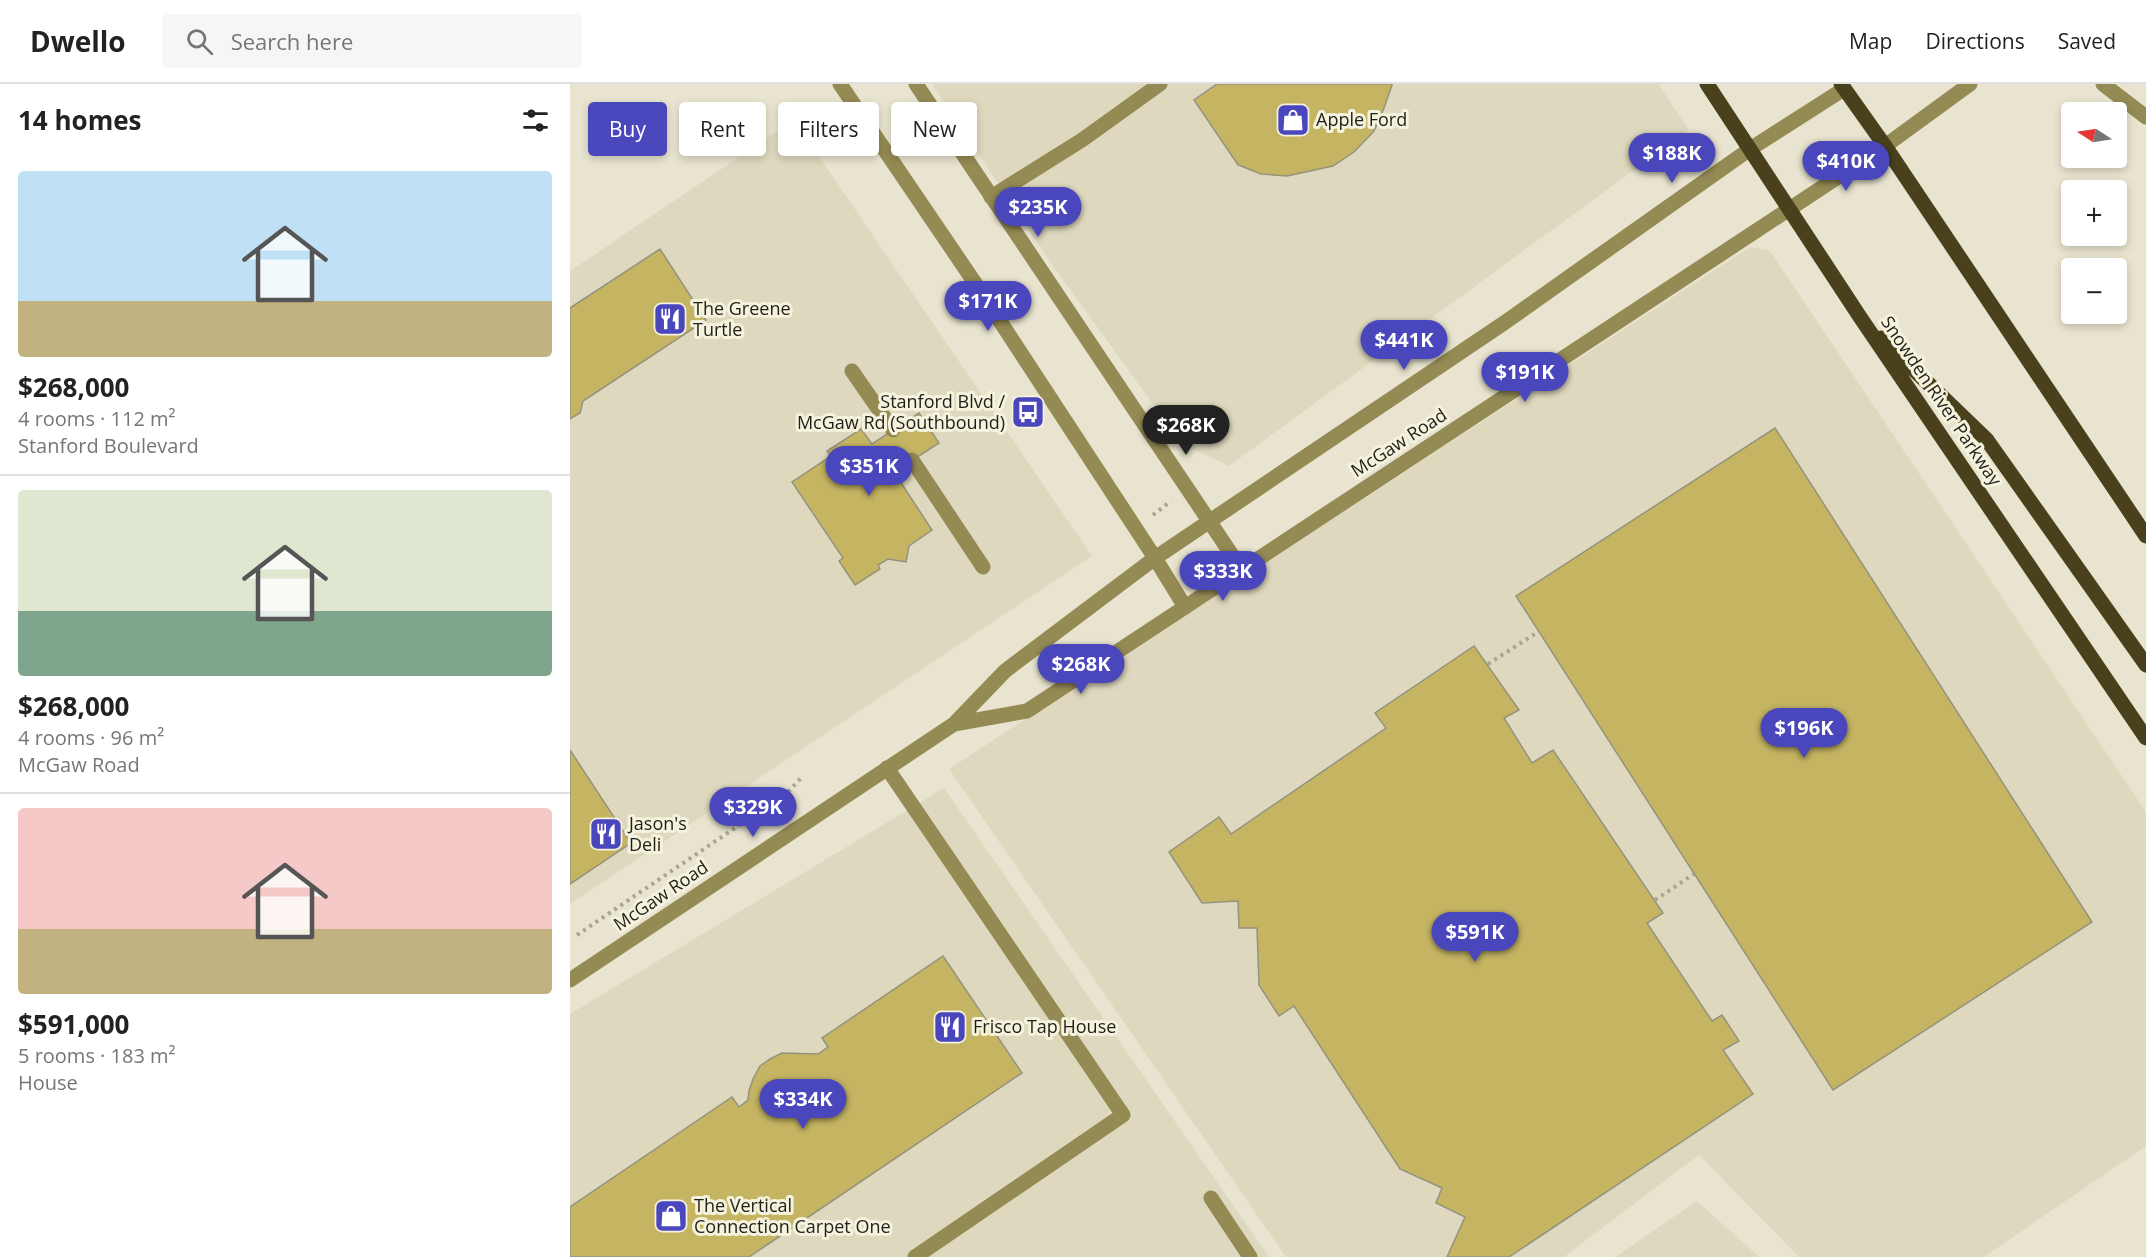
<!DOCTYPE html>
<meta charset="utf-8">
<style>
:root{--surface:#fff;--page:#f6f6f6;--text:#222;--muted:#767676;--line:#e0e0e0;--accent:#4a46bc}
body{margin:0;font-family:"Open Sans",sans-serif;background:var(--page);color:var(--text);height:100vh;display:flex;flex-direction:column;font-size:22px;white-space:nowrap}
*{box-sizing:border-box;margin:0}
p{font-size:20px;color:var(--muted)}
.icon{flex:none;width:33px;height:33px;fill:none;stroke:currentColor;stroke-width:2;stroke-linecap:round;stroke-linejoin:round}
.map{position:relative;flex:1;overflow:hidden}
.panel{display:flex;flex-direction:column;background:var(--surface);width:570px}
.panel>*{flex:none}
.top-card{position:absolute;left:18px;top:18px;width:570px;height:54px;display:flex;gap:12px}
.needle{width:39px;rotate:282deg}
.tools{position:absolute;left:1491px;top:18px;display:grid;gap:12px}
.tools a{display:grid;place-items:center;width:66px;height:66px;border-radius:6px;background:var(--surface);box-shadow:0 3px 9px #0003;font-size:30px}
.price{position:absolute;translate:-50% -51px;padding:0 14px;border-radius:21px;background:var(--accent);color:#fff;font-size:20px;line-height:39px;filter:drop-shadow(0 2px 3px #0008)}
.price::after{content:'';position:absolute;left:50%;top:36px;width:18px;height:14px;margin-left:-9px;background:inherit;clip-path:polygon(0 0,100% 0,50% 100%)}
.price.on{background:#222;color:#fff}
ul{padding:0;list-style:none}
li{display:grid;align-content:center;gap:12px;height:318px;padding:0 18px}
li+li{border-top:2px solid var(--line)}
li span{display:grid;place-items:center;height:186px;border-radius:6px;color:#555}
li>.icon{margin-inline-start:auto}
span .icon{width:108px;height:108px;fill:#fffc;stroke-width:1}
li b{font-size:26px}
h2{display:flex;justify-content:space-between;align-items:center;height:72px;padding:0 18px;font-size:26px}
.chip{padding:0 21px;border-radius:6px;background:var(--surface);box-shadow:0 3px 9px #0003;font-size:21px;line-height:54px}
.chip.on{background:var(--accent);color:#fff}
header{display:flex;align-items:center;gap:36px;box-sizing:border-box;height:84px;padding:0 30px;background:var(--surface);border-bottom:2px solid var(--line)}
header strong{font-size:28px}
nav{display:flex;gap:33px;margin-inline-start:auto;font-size:21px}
.search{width:420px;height:54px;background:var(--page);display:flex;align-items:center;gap:15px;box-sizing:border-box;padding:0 21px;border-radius:6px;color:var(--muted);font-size:22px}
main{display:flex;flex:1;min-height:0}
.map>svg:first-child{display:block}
.built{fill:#ded9be}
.building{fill:#c5b563;stroke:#95927e;stroke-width:1.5}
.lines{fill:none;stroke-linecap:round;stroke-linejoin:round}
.path{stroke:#a7a493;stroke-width:4;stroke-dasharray:3 4.5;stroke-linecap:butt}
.service{stroke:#948a54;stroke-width:15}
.minor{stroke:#948a54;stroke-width:15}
.tertiary{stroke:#948a54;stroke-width:15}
.primary{stroke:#48411b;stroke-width:15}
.labels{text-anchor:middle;stroke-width:6;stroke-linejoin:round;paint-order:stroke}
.poi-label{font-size:18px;fill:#211f18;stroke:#f5f2dd;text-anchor:start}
.street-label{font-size:18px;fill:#211f18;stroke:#f5f2dd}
</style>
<header>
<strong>Dwello</strong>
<div class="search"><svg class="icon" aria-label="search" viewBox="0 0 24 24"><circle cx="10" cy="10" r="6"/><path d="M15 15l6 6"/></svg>Search here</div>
<nav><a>Map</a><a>Directions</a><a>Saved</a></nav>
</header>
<main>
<section class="panel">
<h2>14 homes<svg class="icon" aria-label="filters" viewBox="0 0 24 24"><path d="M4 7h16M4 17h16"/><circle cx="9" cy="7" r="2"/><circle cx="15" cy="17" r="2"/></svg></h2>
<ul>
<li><span style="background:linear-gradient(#bfe0f5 70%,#c2b280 0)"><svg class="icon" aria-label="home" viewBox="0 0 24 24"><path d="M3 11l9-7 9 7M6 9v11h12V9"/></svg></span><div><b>$268,000</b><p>4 rooms · 112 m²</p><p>Stanford Boulevard</p></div></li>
<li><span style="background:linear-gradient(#dfe7d0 65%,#7fa58c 0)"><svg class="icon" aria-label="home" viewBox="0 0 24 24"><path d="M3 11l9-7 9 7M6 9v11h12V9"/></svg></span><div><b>$268,000</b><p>4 rooms · 96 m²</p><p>McGaw Road</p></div></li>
<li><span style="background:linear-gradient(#f6c9c9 65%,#c2b280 0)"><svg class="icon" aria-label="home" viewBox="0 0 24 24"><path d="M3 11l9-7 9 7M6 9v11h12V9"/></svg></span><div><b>$591,000</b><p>5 rooms · 183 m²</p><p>House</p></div></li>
</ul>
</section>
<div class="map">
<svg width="1576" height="1173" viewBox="0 0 1576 1173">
<rect width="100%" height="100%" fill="#e8e4cf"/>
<path class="built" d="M362,0h726l31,46 -460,336 -47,-22 -132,-182z
M224,36l298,436 -522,348v-633z
M1180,163l20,4 376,561v334l-162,111h-185l-100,-102 -135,102h-278l-337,-488z
M374,704l325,469h-699v-243z
M1127,1117l62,56h-144z"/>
<path class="building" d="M647,0h175v1l-8,23 -10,23 -20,21 -21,14 -46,10 -26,-2 -23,-9 -44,-65z
M90,165l46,71 -123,81 -3,12 -10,6v-111z
M349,329l20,30 -45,29 38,58 -23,16 -3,16 -18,-3 -10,6 2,4 -25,16 -16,-24 4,-3 -51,-76 39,-26 -4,-5 34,-22 11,15z
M1205,344l317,494 -259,168 -317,-494z
M904,562l45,64 -15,8 28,45 21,-13 110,163 -16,10 65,98 10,-6 17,26 -16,9 30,44 -244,163h-62l18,-40 -29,-14 6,-15 -42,-19 -106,-163 -15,10 -20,-31 -2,-57h-18l-1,-27 -36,2 -33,-51 50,-35 12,17 155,-106 -11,-15z
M0,666l61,93 -61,41z
M373,872l79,117 -273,184h-179v-50l162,-110 7,10 9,-7 1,-9 4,-12 7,-13 10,-7 12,-6 36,1 10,-7 -6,-9z"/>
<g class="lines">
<path class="path" d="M583,431l18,-14
M918,580l50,-32
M1085,816l39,-26
M7,851l211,-143 14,-15"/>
<path class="service" d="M1533,0l43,33
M1315,62l85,-62
M421,113l91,-57 78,-56
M282,287l41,59
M342,376l71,107
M317,684l236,347 -208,142
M641,1114l39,59"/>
<path class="minor" d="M270,0l137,202 178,272 30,49
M346,0l326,486"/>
<path class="tertiary" d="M384,640l73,-13 858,-565
M0,896l384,-256 51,-53 150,-113 349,-235 246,-174 94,-60"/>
<path class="primary" d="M1137,0l153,233 286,421
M1271,0l44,62 261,390
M1311,254l106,102 159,225"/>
</g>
<defs>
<g id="shop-square" transform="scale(1.725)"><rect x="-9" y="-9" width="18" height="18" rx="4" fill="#4a46bc" stroke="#f5f2dd"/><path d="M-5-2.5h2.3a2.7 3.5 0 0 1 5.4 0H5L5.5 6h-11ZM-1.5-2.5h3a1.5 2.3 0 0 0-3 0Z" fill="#fff"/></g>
<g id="restaurant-square" transform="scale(1.725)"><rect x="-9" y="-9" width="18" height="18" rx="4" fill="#4a46bc" stroke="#f5f2dd"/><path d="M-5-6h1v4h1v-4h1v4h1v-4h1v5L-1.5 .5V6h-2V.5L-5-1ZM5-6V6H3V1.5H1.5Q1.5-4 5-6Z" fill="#fff"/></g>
<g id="bus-square" transform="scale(1.725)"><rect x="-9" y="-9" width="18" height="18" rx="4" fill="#4a46bc" stroke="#f5f2dd"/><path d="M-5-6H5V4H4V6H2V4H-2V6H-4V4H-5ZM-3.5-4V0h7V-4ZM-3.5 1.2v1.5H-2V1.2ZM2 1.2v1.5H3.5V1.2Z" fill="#fff"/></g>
</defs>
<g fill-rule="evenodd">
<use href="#shop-square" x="723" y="36"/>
<use href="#restaurant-square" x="100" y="235"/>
<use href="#bus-square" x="458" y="328"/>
<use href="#restaurant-square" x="36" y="750"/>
<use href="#restaurant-square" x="380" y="943"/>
<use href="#shop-square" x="101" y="1132"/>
</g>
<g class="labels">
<g class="poi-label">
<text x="746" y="42">Apple Ford</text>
<text x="123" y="231">The Greene<tspan x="123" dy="21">Turtle</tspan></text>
<text x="435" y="324" text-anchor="end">Stanford Blvd /<tspan x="435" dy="21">McGaw Rd (Southbound)</tspan></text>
<text x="59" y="746">Jason's<tspan x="59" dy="21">Deli</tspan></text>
<text x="403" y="949">Frisco Tap House</text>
<text x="124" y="1128">The Vertical<tspan x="124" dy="21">Connection Carpet One</tspan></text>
</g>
<g class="street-label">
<text transform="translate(1371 317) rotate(56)" y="6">Snowden River Parkway</text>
<text transform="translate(829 359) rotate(-33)" y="6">McGaw Road</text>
<text transform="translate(91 812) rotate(-34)" y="6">McGaw Road</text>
</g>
</g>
</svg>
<div class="tools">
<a><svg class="needle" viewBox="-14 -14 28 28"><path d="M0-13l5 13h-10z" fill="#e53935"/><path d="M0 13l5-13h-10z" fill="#767676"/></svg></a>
<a>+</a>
<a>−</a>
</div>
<b class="price" style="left:1102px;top:100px">$188K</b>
<b class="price" style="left:1276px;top:108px">$410K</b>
<b class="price" style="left:468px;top:154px">$235K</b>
<b class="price" style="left:418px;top:248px">$171K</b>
<b class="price" style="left:834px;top:287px">$441K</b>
<b class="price" style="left:955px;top:319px">$191K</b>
<b class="price on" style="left:616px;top:372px">$268K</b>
<b class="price" style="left:299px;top:413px">$351K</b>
<b class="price" style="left:653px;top:518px">$333K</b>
<b class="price" style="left:511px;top:611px">$268K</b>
<b class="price" style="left:1234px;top:675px">$196K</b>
<b class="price" style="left:183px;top:754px">$329K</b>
<b class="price" style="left:905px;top:879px">$591K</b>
<b class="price" style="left:233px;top:1046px">$334K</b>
<div class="top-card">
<a class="chip on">Buy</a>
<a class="chip">Rent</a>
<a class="chip">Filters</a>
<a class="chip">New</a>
</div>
</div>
</main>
